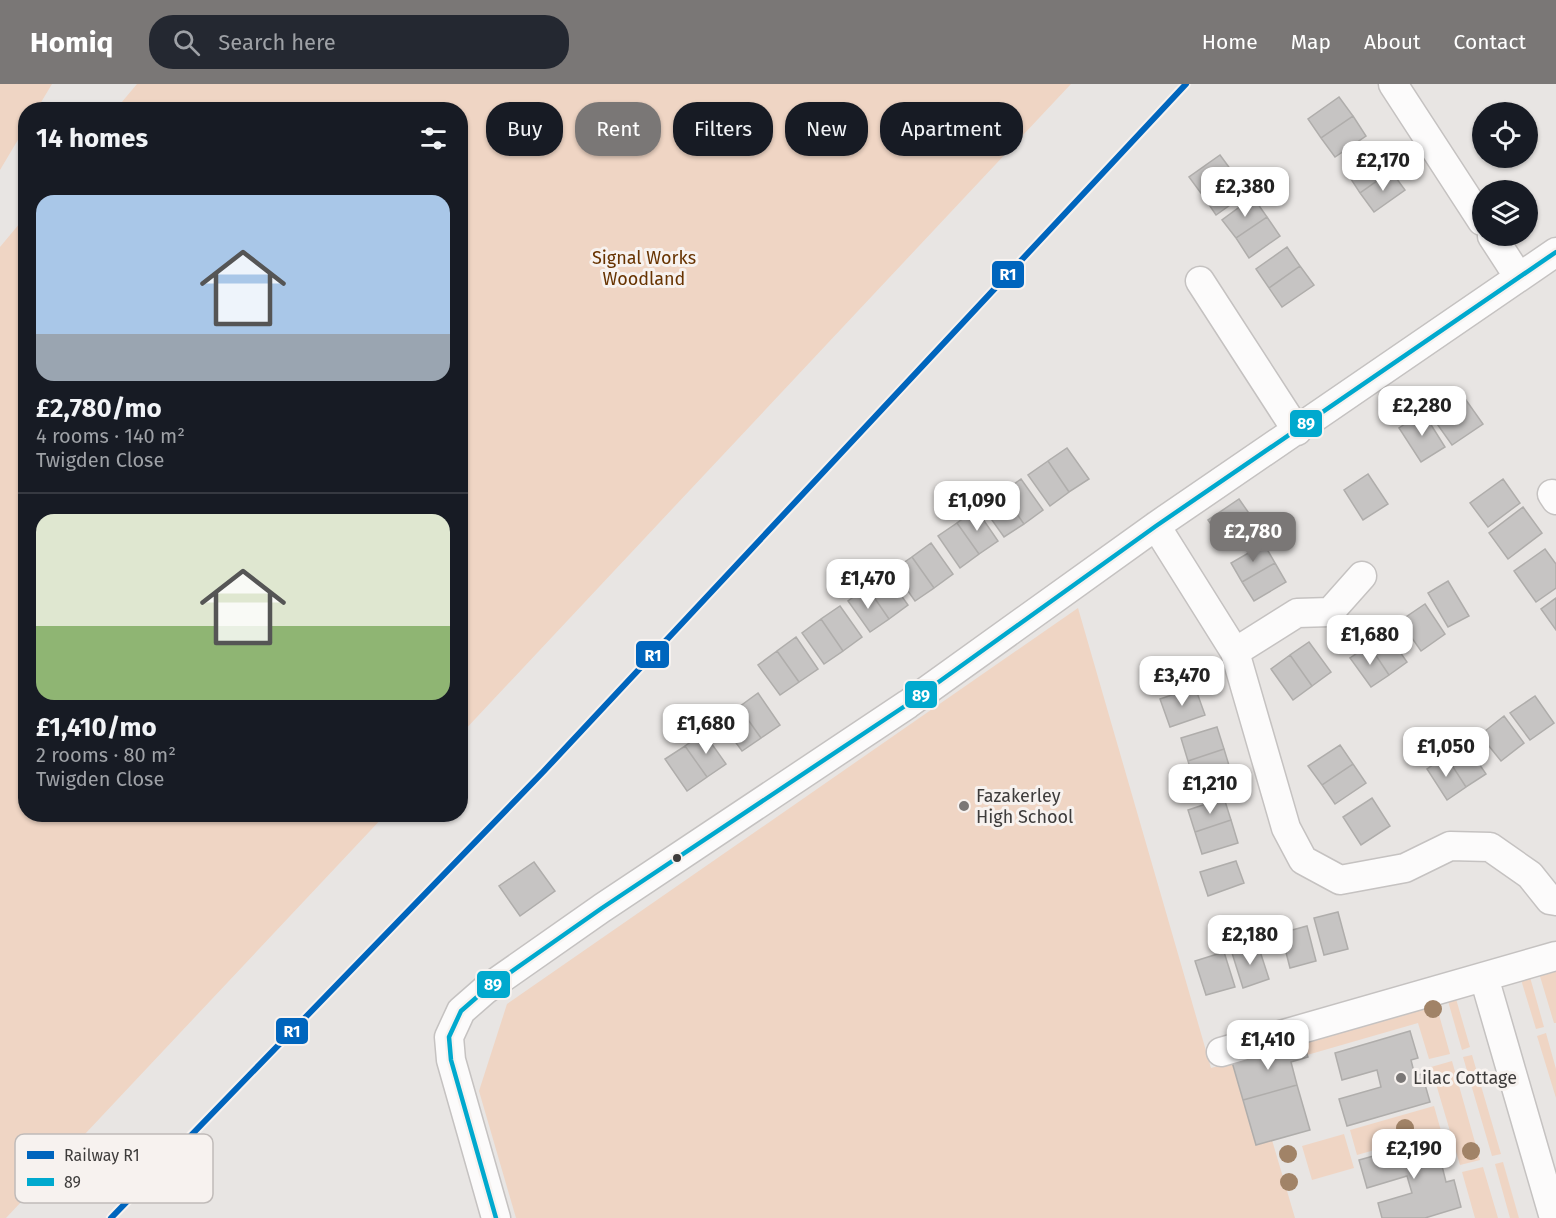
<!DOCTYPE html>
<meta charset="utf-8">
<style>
:root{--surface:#171b24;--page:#242831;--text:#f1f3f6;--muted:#9ea1a6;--line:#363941;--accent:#7a7776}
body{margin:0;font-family:"Fira Sans",sans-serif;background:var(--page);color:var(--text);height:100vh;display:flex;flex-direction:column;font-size:22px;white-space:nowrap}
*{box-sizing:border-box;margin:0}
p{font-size:20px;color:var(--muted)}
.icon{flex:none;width:33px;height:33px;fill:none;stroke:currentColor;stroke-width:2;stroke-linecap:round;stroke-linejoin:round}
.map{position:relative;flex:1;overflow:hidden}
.panel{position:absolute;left:18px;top:18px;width:450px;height:720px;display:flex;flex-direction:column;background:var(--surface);border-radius:24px;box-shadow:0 2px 4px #0004}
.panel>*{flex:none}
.guide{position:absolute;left:486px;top:18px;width:570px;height:54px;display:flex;gap:12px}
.fabs{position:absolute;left:1472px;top:18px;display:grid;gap:12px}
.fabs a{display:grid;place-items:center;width:66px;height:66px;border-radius:50%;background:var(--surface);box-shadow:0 2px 4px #0004;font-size:30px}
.price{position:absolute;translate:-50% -51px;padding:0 14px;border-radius:12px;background:#fff;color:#222;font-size:20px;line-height:39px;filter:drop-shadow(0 2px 3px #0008)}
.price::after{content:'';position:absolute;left:50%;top:36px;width:18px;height:14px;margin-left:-9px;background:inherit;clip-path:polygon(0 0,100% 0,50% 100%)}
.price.selected{background:var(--accent);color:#fff}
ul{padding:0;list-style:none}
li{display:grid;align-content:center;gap:12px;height:318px;padding:0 18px}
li+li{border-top:2px solid var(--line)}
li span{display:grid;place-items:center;height:186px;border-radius:18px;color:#555}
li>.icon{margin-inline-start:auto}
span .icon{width:108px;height:108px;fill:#fffc;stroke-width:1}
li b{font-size:26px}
h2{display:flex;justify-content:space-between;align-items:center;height:72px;padding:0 18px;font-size:26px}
.tag{padding:0 21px;border-radius:24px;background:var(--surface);box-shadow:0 2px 4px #0004;font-size:21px;line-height:54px}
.tag.selected{background:var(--accent);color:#fff}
header{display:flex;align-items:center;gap:36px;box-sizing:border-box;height:84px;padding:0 30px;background:var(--accent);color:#fff}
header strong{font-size:28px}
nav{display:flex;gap:33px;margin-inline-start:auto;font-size:21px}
.search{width:420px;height:54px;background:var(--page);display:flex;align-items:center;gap:15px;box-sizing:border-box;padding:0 21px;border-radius:24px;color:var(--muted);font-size:22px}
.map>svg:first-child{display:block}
.green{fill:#efd5c4}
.building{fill:#c6c4c3;stroke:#afadab;stroke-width:1.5}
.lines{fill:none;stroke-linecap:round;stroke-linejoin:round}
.minor-casing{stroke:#c5c2c1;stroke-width:31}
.minor{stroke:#fcfbfb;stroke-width:28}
.bus-1-casing{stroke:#f7f2ef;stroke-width:9}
.bus-1{stroke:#00a9ce;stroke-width:4.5}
.rail-1-casing{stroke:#f7f2ef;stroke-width:10}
.rail-1{stroke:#0065bd;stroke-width:6}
.tree{fill:#a18367}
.poi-dot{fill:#7a7776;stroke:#f7f2ef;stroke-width:2}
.bus-dot{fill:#3e3c3b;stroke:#f7f2ef;stroke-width:2}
.labels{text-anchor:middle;stroke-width:6;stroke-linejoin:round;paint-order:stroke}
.park-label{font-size:18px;fill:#673301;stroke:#f7f2ef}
.poi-label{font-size:18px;fill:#3e3c3b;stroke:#f7f2ef;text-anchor:start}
.key{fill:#f7f2ef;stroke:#c0bbb9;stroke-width:1.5}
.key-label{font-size:16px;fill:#3e3c3b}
.line-badge{stroke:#f7f2ef;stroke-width:2}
.badge-label{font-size:16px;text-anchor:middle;font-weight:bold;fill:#fff}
</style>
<header>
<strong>Homiq</strong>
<div class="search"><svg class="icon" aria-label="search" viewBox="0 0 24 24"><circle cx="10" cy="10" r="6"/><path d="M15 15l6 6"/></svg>Search here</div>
<nav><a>Home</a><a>Map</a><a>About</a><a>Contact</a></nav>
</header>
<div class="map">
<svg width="1556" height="1134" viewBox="0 0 1556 1134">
<rect width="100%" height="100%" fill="#e8e5e3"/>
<path class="green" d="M0,0h52l-15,25 -11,1 -1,18 -25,42z
M137,0h934l-610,650 -1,-624 -344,-1z
M25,133l1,597 359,1 -379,403h-6v-971z
M1078,524l133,460 21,-6 24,83 16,-5 23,78h-779l-37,-127 28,-87z
M1556,884v55h-2l-15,-50z
M1528,886l16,57 -8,2 -17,-56z
M1454,908l16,55 -8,3 -16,-56z
M1436,920l14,50 -21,5 -11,-36 -111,32 -4,-13z
M1546,949l10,36v29l-19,-62z
M1472,971l29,99 -9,2 -29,-99z
M1452,977l28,99 -20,5 -29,-98z
M1434,1022l7,25 -84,24 -7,-25z
M1344,1050l10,34 -42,12 -10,-34z
M1503,1078l16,56h-9l-15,-54z
M1483,1083l15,51h-23l-13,-46z"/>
<path class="building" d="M1339,13l14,19 -32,22 -13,-19z
M1353,32l13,20 -31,21 -14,-19z
M1378,68l13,19 -31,22 -13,-20z
M1220,71l14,19 -31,22 -14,-19z
M1391,87l14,19 -31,22 -14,-19z
M1234,90l13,19 -31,22 -13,-19z
M1253,113l14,20 -31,21 -14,-18z
M1267,133l13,19 -31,22 -13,-20z
M1287,163l13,19 -31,22 -13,-19z
M1300,182l14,19 -32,22 -13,-19z
M1461,309l22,31 -31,21 -22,-31z
M1423,328l22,35 -24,15 -22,-34z
M1067,364l22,31 -20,13 -21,-31z
M1048,377l21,31 -19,14 -22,-31z
M1368,390l20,30 -25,16 -19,-30z
M1021,395l22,31 -19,14 -22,-31z
M1503,395l17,24 -32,24 -18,-24z
M1002,409l22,31 -20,13 -22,-31z
M1239,415l21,30 -31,21 -21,-30z
M1523,423l19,26 -34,26 -19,-26z
M976,425l22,32 -19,13 -22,-31z
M957,439l22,31 -19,14 -22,-32z
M931,459l22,31 -19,14 -22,-31z
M1264,460l11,19 -33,19 -11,-19z
M1545,465l11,15v24l-20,14 -22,-31z
M912,473l22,31 -19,13 -22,-31z
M1275,479l11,19 -32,19 -12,-19z
M886,490l22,31 -19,14 -22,-32z
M1448,497l21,35 -21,11 -20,-34z
M867,503l22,32 -19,13 -22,-31z
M1556,514v32l-15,-21z
M1425,520l20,30 -24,17 -21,-30z
M840,522l22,31 -19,14 -22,-32z
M821,535l22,32 -19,13 -22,-31z
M1387,549l20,29 -18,13 -20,-30z
M796,553l22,32 -19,13 -22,-31z
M1309,558l22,30 -19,14 -22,-31z
M1369,561l20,30 -18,12 -21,-29z
M777,567l22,31 -19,13 -22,-30z
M1290,571l22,31 -19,14 -22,-31z
M1195,603l10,28 -35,12 -10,-28z
M758,609l22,32 -19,13 -22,-31z
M1535,612l19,27 -24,17 -20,-27z
M739,623l22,31 -19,13 -22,-30z
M1504,632l20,27 -23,18 -21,-26z
M1217,643l7,22 -36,12 -7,-23z
M704,649l22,31 -19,13 -22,-31z
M1465,659l21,31 -20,13 -20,-31z
M1340,661l13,19 -31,21 -14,-19z
M685,662l22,31 -20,14 -22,-32z
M1224,665l7,23 -36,11 -7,-22z
M1446,672l20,31 -19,13 -20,-31z
M1353,680l13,19 -31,21 -13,-19z
M1224,714l7,22 -36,12 -7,-22z
M1372,714l18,28 -29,19 -18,-28z
M1231,736l7,23 -36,11 -7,-22z
M1236,777l8,22 -36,13 -8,-24z
M534,778l21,29 -35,25 -21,-30z
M1338,828l10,37 -24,6 -10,-37z
M1307,842l9,35 -26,7 -9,-35z
M1258,861l11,34 -26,9 -11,-35z
M1224,868l11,35 -29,8 -11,-34z
M1410,947l8,27 -7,2 4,16 7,-2 8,28 -83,24 -8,-27 42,-12 -4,-17 -35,10 -7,-27z
M1303,958l5,15 -17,5 6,23 -54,15 -11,-38z
M1297,1001l13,45 -54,15 -13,-45z
M1441,1053l8,27 -7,2 4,16 8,-2 7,27 -36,11h-43l-4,-15 34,-10 -5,-17 -40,12 -8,-28z"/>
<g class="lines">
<g class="minor-casing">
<path id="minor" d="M1393,0l89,137
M1492,152l26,40
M1200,197l97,150
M1552,410l4,6
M1156,442l79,126 51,176 17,32 37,20 65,-12 45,-22 40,1 40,28 20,25 6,1
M1235,568l62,-39 33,-1 32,-36
M1484,893l70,241
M1221,968l335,-96
M496,1134l-45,-158 -2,-23 12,-26 24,-21 117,-82 306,-204 248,-178 400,-274"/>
</g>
<use href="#minor" class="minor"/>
<g class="bus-1-casing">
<path id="bus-1" d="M496,1134l-45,-158 -2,-23 12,-26 24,-21 117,-82 306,-204 248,-178 400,-274"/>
</g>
<use href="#bus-1" class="bus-1"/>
<g class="rail-1-casing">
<path id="rail-1" d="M111,1134l432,-446 643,-688"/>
</g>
<use href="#rail-1" class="rail-1"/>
</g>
<g class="tree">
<circle cx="1433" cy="925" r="9"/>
<circle cx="1405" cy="1044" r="9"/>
<circle cx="1471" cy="1067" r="9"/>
<circle cx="1288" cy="1070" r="9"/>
<circle cx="1289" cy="1098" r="9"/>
</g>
<g class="poi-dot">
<circle cx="964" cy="722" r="6"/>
<circle cx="1401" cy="994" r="6"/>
</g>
<circle class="bus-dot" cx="677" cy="774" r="5"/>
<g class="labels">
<g class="park-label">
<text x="644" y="180">Signal Works<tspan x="644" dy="21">Woodland</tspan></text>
</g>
<g class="poi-label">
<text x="976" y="718">Fazakerley<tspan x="976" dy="21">High School</tspan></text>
<text x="1413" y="1000">Lilac Cottage</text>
</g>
</g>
<rect x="15" y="1050" width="198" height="69" rx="9" class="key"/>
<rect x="27" y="1067" width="27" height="8" fill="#0065bd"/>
<rect x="27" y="1094" width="27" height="8" fill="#00a9ce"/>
<g class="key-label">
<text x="64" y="1077">Railway R1</text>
<text x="64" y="1104">89</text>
</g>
<g class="line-badge">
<rect x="991" y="176" width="34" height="29" rx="6" fill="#0065bd"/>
<rect x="1289" y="325" width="34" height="29" rx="6" fill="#00a9ce"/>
<rect x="635" y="556" width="35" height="29" rx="6" fill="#0065bd"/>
<rect x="904" y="596" width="34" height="29" rx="6" fill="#00a9ce"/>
<rect x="476" y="886" width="35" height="29" rx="6" fill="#00a9ce"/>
<rect x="275" y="933" width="34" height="28" rx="6" fill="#0065bd"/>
</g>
<g class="badge-label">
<text x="1008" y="196">R1</text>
<text x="1306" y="345">89</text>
<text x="653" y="577">R1</text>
<text x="921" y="617">89</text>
<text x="493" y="906">89</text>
<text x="292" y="953">R1</text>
</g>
</svg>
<div class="fabs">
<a><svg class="icon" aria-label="locate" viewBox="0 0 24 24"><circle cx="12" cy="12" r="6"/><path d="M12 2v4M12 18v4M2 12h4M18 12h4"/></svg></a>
<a><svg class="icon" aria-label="layers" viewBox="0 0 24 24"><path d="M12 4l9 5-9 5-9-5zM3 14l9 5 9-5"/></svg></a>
</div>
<b class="price" style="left:1383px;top:108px">£2,170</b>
<b class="price" style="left:1245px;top:134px">£2,380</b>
<b class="price" style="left:1422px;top:353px">£2,280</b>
<b class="price" style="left:977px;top:448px">£1,090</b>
<b class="price selected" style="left:1253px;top:479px">£2,780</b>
<b class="price" style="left:868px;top:526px">£1,470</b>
<b class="price" style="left:1370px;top:582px">£1,680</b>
<b class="price" style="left:1182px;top:623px">£3,470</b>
<b class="price" style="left:706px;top:671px">£1,680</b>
<b class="price" style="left:1446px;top:694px">£1,050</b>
<b class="price" style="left:1210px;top:731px">£1,210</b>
<b class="price" style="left:1250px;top:882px">£2,180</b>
<b class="price" style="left:1268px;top:987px">£1,410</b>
<b class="price" style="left:1414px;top:1096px">£2,190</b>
<div class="guide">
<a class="tag">Buy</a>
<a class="tag selected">Rent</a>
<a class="tag">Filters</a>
<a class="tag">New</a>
<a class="tag">Apartment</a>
</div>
<section class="panel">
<h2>14 homes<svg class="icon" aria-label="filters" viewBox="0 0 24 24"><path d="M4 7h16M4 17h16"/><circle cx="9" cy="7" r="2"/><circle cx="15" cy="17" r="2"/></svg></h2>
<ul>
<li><span style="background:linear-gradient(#a9c7e8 75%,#9aa5b1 0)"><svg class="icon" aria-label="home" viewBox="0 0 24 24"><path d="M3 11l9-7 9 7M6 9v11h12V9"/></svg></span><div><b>£2,780/mo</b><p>4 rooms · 140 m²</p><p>Twigden Close</p></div></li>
<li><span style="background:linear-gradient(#dfe7d0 60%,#8fb573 0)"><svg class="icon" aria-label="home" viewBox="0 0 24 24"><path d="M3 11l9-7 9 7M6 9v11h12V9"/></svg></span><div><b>£1,410/mo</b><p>2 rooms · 80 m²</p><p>Twigden Close</p></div></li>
</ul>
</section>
</div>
